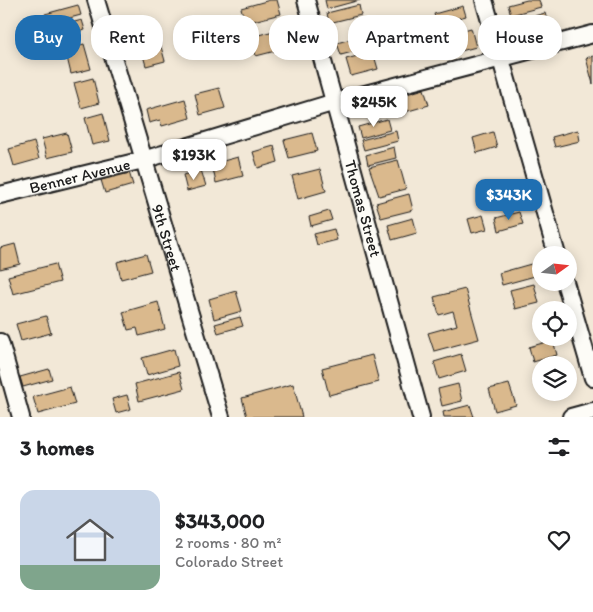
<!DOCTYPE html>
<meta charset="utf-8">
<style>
:root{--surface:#fff;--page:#f6f6f6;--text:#202124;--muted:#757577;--line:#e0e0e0;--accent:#1f6fb2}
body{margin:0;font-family:Itim,sans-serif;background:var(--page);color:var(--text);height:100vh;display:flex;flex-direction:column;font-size:19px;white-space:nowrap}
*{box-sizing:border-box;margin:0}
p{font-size:16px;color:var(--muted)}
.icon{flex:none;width:28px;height:28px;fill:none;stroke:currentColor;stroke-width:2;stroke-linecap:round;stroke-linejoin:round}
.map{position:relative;height:417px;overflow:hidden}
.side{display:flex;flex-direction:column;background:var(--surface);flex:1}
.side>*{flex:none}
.guide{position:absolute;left:15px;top:15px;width:564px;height:45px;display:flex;gap:10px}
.needle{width:32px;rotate:75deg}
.buttons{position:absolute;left:532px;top:246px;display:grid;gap:10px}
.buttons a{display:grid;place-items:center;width:45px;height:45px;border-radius:50%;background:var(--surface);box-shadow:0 2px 12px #0003;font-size:25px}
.price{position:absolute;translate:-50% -42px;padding:0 11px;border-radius:10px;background:#fff;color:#222;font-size:16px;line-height:32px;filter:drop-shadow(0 1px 2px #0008)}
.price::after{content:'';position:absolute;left:50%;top:30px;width:15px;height:11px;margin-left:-8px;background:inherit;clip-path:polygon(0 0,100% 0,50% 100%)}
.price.active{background:var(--accent);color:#fff}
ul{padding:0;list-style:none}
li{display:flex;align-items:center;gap:15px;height:125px;padding:0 20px}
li+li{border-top:1px solid var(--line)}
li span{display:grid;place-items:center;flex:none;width:140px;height:100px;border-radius:15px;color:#555}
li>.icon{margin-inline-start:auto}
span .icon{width:60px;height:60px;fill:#fffc;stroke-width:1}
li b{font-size:21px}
h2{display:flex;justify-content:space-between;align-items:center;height:60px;padding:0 20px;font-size:21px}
.pill{padding:0 18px;border-radius:20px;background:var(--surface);box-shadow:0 2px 12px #0003;font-size:18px;line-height:45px}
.pill.active{background:var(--accent);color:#fff}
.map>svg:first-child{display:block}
.building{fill:#dab98d;stroke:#1c1c1c}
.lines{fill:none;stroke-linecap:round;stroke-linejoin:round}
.minor-casing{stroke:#1c1c1c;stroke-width:20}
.minor{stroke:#fdfcf7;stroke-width:16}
.labels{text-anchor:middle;stroke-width:4;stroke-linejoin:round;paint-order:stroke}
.street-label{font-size:16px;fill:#1c1c1c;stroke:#fdfcf7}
</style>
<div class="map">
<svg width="593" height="417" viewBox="0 0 593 417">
<rect width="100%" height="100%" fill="#f2e8d7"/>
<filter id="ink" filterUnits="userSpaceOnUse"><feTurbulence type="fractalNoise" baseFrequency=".02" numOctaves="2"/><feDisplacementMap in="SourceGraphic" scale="10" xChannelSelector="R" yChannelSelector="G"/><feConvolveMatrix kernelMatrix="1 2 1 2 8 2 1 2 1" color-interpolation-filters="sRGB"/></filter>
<g filter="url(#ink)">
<path class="building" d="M270,0h7l4,14 -36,9 -4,-15z
M325,0h35l-33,9z
M527,0h12l2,7 -30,8 -3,-10z
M78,5l3,10 -34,9 -2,-10z
M359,5l2,10 -32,8 -2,-10z
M463,6l3,10 -29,8 -3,-10z
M545,13l3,11 -32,9 -3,-11z
M82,20l3,10 -30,9 -3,-11z
M285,28l6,19 -35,9 -5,-19z
M471,28l5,19 -34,9 -4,-19z
M431,29l4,16 -10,3 -4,-16z
M375,32l4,13 -38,10 -4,-12z
M158,36l7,25 -19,5 -7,-25z
M84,44l7,25 -20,5 -6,-25z
M373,52l5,17 -27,7 -5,-17z
M593,56v28l-7,-26z
M93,78l6,25 -18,5 -7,-25z
M219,88l6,20 -25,7 -5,-21z
M424,89l5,16 -24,7 -5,-16z
M185,99l5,19 -28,8 -2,-6 -11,3 -3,-13z
M103,113l7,28 -18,4 -7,-27z
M387,119l3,11 -29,8 -3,-11z
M578,130l2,11 -25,6 -3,-10z
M396,131l2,10 -34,9 -3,-10z
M493,132l4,15 -20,6 -4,-15z
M67,133l5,19 -25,6 -5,-19z
M312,133l5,18 -28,7 -5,-18z
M34,142l5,17 -25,7 -5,-17z
M274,146l4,16 -20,6 -5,-16z
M394,147l2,11 -28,7 -2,-10z
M238,157l5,19 -27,7 -4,-19z
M398,160l8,29 -27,7 -10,-29z
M320,169l6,22 -28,8 -6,-23z
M201,170l5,16 -19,5 -4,-16z
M129,172l4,13 -28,8 -4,-13z
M505,190l3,9 -18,4 -2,-8z
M409,194l4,16 -32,8 -5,-15z
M329,211l3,9 -21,6 -2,-9z
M519,212l4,12 -24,7 -3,-13z
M483,215l4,14 -15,4 -4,-14z
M413,218l4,15 -25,7 -4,-15z
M334,229l3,11 -20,5 -3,-11z
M15,244l5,20 -20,5v-21z
M146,254l5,17 -30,8 -4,-17z
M55,264l5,18 -47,12 -5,-18z
M531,264l4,12 -33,9 -3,-12z
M534,284l5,19 -24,6 -5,-19z
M465,289l14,50 -45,12 -6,-18 29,-8 -4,-14 -14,4 -5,-18z
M236,291l6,20 -28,8 -5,-20z
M158,302l7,27 -26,7 -2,-8 -9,2 -5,-18z
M46,316l5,17 -30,8 -5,-17z
M240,317l3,9 -25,7 -3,-9z
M553,340l4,15 -24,7 -4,-15z
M174,349l4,17 -31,9 -5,-17z
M461,354l5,17 -27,8 -5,-17z
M372,355l7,27 -50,13 -7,-27z
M49,369l3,10 -29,8 -3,-10z
M179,372l5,17 -45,12 -4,-17z
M293,384l9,33h-55l-5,-19z
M458,384l4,17 -20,5 -4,-17z
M509,384l7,21 -21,6 -6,-22z
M70,387l5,17 -37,10 -5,-17z
M127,395l4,14 -15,4 -4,-14z
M470,405l4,12h-30l-1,-5z"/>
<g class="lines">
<g class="minor-casing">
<g id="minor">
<path id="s1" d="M96,0l125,417"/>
<path id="s2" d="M306,0l115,417"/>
<path d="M484,0l73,255"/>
<path id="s3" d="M0,195l143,-35 192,-58 258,-68"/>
<path d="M565,282l28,96"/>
<path d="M0,342l21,75"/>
<path d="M571,417l22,-6"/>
</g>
</g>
<use href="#minor" class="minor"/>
</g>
</g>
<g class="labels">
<g class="street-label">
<text dy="6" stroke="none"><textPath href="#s3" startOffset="82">Benner Avenue</textPath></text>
<text dy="6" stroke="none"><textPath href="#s2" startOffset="216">Thomas Street</textPath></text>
<text dy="6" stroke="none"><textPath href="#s1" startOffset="248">9th Street</textPath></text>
</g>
</g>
</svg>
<div class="buttons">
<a><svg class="needle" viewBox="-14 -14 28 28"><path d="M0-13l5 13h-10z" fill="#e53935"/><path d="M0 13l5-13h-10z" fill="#757577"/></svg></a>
<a><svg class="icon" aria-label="locate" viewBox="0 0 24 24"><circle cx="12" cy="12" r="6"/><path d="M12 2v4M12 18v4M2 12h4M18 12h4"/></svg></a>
<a><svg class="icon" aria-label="layers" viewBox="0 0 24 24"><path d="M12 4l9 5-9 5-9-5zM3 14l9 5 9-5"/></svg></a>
</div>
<b class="price" style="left:374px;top:128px">$245K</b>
<b class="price" style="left:194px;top:181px">$193K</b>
<b class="price active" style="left:509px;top:221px">$343K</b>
<div class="guide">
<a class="pill active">Buy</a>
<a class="pill">Rent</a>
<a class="pill">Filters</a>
<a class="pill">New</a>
<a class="pill">Apartment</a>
<a class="pill">House</a>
</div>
</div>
<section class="side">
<h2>3 homes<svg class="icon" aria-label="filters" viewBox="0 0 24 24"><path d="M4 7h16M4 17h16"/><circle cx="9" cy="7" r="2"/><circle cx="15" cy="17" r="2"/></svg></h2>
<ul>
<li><span style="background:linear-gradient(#c9d6e8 75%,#7fa58c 0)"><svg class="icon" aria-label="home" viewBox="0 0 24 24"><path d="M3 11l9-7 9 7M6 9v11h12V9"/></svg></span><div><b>$343,000</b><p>2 rooms · 80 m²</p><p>Colorado Street</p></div><svg class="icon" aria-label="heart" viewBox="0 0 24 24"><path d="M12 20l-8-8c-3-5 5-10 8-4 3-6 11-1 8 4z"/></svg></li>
</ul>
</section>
